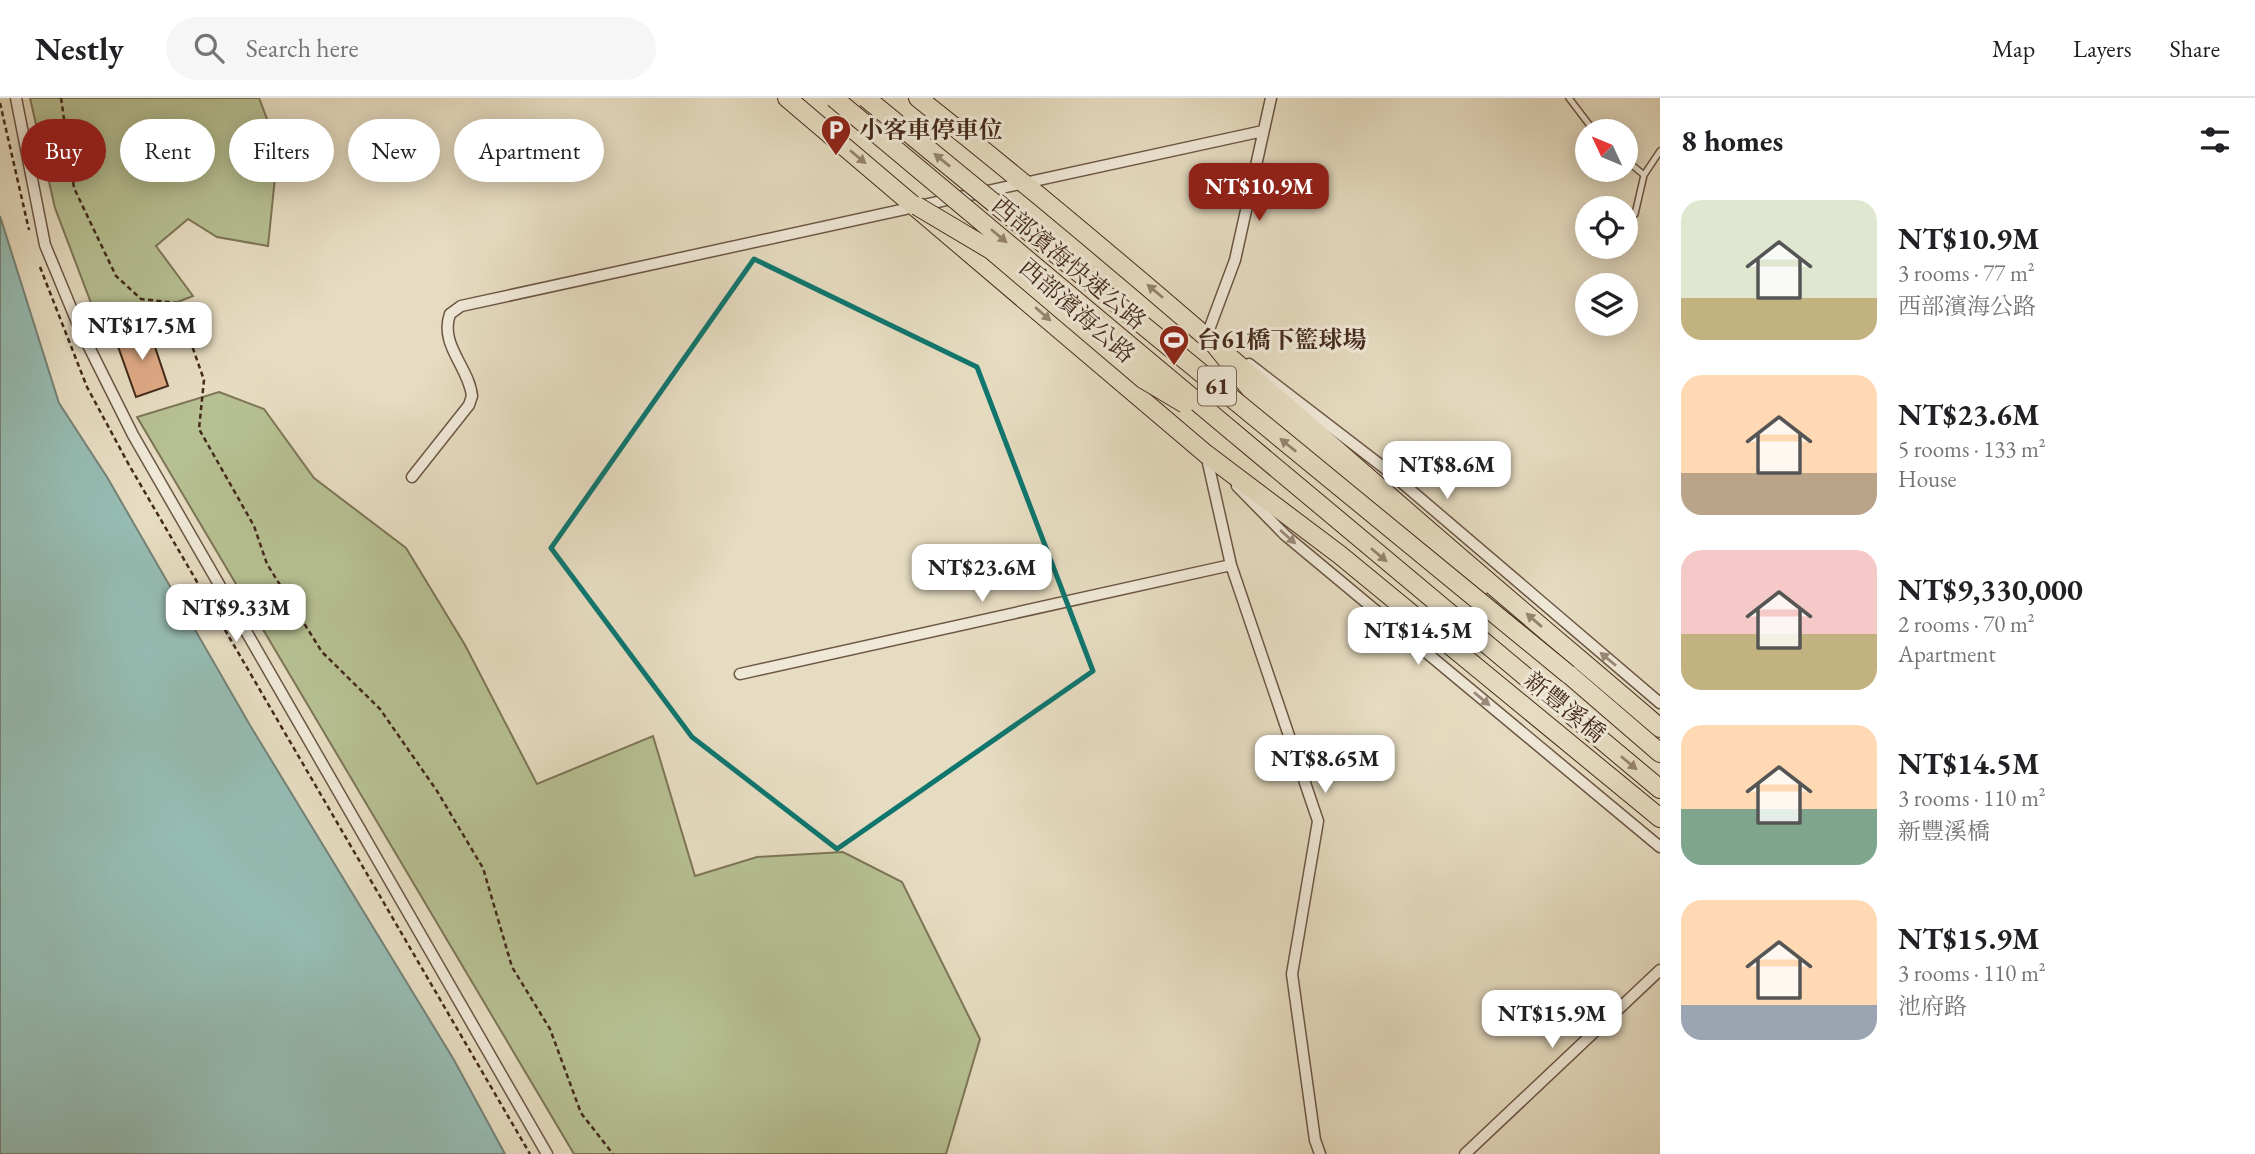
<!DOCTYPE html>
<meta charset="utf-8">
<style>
:root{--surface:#fff;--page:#f6f6f6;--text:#202124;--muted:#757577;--line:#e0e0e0;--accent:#8f2418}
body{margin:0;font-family:"EB Garamond","Noto Serif TC",serif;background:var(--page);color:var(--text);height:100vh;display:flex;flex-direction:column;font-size:26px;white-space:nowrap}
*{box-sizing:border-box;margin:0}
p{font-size:23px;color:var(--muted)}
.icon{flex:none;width:38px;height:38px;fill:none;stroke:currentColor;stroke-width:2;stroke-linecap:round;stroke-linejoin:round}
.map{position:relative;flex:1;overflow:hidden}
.side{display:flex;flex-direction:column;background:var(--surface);width:595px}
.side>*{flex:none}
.hud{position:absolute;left:21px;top:21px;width:665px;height:63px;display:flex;gap:14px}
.needle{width:46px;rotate:314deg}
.buttons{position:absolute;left:1575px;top:21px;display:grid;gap:14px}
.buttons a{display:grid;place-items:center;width:63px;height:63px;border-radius:50%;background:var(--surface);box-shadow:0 4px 18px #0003;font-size:35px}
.price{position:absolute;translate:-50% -60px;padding:0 16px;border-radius:14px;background:#fff;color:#222;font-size:23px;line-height:46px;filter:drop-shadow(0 2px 4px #0008)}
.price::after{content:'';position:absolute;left:50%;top:42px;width:21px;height:16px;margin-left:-10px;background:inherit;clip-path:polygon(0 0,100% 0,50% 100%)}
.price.selected{background:var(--accent);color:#fff}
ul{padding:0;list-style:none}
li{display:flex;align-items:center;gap:21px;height:175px;padding:0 21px}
li span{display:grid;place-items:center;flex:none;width:196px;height:140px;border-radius:21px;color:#555}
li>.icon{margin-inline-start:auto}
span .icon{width:84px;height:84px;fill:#fffc;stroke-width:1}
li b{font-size:30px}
h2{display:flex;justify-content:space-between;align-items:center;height:84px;padding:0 21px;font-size:30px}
.tag{padding:0 24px;border-radius:32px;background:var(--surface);box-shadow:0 4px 18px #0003;font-size:24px;line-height:63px}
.tag.selected{background:var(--accent);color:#fff}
header{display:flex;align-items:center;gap:42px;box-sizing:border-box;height:98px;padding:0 35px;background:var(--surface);border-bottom:2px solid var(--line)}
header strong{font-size:33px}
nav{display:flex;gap:38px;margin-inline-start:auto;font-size:24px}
.search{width:490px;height:63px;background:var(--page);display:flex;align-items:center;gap:18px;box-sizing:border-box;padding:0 24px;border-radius:38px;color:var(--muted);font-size:26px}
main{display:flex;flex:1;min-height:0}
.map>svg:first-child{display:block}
.green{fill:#b6c092;stroke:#7d7556;stroke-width:2}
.water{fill:#96bcb3;stroke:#758276;stroke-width:2}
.building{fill:#dea985;stroke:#442a1b;stroke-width:2}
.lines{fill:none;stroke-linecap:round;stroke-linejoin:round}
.service-casing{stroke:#6c5644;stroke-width:8}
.minor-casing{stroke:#6c5644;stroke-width:13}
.primary-casing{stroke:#442a1b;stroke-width:20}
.trunk-casing{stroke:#442a1b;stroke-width:20}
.path{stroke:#442a1b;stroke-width:2.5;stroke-dasharray:5 3.5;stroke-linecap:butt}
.service{stroke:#efe8d7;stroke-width:5}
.minor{stroke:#efe8d7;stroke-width:10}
.primary{stroke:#e6dcc1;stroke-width:18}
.trunk{stroke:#e6dcc1;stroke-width:18}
.trunk-bridge-casing{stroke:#442a1b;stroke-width:20;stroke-linecap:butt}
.trunk-bridge{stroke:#e6dcc1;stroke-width:18}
.oneway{fill:#95836e}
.oneway2{fill:#9a8979}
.marked{fill:none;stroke:#0f766e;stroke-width:5;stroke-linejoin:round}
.labels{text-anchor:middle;stroke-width:6;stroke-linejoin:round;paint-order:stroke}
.shield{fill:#efe8d7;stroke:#776353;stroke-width:2}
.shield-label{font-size:23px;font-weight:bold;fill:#442a1b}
.poi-label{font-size:24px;font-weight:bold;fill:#442a1b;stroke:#efe8d7;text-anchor:start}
.street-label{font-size:24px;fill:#442a1b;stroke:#efe8d7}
</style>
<header>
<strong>Nestly</strong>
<div class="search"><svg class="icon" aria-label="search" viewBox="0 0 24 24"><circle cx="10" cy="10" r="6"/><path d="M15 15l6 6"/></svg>Search here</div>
<nav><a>Map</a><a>Layers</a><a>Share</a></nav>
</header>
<main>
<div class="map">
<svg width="1660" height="1056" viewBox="0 0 1660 1056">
<rect width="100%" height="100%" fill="#e6dcc1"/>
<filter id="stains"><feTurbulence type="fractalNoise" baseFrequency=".00286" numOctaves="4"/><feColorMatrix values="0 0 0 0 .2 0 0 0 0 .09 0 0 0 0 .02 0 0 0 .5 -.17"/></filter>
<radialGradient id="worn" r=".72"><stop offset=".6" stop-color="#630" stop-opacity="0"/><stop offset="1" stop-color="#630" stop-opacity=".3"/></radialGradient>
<path class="green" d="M30,0h229l19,50 -10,98 -51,-9 -29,-18 -32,27 37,50 -91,36 -47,-124z
M219,294l45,17 50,69 92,70 59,97 72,139 116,-48 42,140 62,-19 86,-5 59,30 78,157 -34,115h-372l-437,-737z"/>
<path class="water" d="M0,118l59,187 48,74 144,250 203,333 51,94h-505z"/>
<path class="building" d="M148,228l20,60 -32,11 -21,-59z"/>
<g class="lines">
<g class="service-casing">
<path id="service" d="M1569,0l25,33
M1626,62l18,15
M1635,116l9,-39 16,-24"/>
</g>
<g class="minor-casing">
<path id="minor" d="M16,0l29,147 34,82 54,108 414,719
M1210,239l-3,-2 28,-75 36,-162
M1249,266l138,106 273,233
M1206,356l25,111 87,256 -26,153 23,166 5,14
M412,379l57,-72 3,-9c-3,-29 -33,-51 -22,-82l11,-8 802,-175
M1237,388l48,49 375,312
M740,576l491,-109
M1465,1056l195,-184"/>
</g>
<g class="primary-casing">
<path id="primary" d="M787,0l419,356 134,101 320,263
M918,0c161,127 314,261 469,396 90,79 182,156 273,234"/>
</g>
<g class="trunk-casing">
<path id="trunk" d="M1207,237l53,66 218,190
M1233,334l427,357
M1558,567l102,88"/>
</g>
<path class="path" d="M61,0l13,90 42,88 25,23 36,4 27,77 -5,49 55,97 13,38 55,88 58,57 57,82 46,77 29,99 38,62 31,84 32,41
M0,5l29,127
M40,169l47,120 42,78 401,689"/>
<use href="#service" class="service"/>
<use href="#minor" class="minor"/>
<use href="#primary" class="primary"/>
<use href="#trunk" class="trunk"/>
<g class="trunk-bridge-casing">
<path id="trunk-bridge" d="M834,0l399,334
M866,0l702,576
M917,108l74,44 152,129 42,25"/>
</g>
<use href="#trunk-bridge" class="trunk-bridge"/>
</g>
<defs><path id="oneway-solid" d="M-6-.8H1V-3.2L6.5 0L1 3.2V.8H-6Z" transform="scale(1.75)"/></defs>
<g class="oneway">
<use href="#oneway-solid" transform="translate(858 59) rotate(40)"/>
<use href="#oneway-solid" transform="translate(942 62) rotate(-141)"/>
<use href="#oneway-solid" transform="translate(999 138) rotate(40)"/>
<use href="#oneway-solid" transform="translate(1155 193) rotate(-140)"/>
<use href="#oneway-solid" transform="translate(1043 216) rotate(41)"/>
<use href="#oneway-solid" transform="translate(1288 347) rotate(-141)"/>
<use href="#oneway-solid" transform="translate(1379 457) rotate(40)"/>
<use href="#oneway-solid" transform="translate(1534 522) rotate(-139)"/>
<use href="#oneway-solid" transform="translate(1629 665) rotate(40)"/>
</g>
<g class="oneway2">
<use href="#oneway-solid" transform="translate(1288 439) rotate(42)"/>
<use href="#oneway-solid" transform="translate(1608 561) rotate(-140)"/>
<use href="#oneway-solid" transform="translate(1482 601) rotate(40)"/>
</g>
<path class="marked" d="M754,161l223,108 116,304 -256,178 -145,-112 -141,-189z"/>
<defs>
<g id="parking-pin" transform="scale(1.575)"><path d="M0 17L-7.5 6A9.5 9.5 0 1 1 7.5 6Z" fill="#8f2418" stroke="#efe8d7"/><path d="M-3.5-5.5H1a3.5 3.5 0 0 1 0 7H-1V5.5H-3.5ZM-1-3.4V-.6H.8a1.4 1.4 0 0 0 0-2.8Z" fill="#fff"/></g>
<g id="stadium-pin" transform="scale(1.575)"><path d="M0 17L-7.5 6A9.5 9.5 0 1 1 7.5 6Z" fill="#8f2418" stroke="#efe8d7"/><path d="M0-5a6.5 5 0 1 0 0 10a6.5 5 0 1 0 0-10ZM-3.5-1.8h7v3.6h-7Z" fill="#fff"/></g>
</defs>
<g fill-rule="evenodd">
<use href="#parking-pin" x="836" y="32"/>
<use href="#stadium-pin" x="1174" y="242"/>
</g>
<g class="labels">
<rect class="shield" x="1198" y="268.5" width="38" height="39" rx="5"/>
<g class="shield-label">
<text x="1217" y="296">61</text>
</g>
<g class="poi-label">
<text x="859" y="40">小客車停車位</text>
<text x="1197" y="250">台61橋下籃球場</text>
</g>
<g class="street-label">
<text transform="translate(1069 165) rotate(40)" y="8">西部濱海快速公路</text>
<text transform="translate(1077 213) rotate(41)" y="8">西部濱海公路</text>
<text transform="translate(1565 609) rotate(39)" y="8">新豐溪橋</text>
</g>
</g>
<rect width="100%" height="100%" filter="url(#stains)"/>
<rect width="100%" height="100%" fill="url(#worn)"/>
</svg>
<div class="buttons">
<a><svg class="needle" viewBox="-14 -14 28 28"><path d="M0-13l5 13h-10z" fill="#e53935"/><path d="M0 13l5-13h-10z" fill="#757577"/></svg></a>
<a><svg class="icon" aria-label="locate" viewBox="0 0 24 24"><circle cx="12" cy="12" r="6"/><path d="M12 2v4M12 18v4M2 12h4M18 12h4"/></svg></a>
<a><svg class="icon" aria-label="layers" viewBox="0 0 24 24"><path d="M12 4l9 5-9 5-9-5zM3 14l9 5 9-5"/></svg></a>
</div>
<b class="price selected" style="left:1259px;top:125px">NT$10.9M</b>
<b class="price" style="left:142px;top:264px">NT$17.5M</b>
<b class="price" style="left:1447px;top:403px">NT$8.6M</b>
<b class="price" style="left:982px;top:506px">NT$23.6M</b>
<b class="price" style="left:236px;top:546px">NT$9.33M</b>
<b class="price" style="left:1418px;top:569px">NT$14.5M</b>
<b class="price" style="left:1325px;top:697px">NT$8.65M</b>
<b class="price" style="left:1552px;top:952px">NT$15.9M</b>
<div class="hud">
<a class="tag selected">Buy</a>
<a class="tag">Rent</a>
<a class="tag">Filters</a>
<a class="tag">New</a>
<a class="tag">Apartment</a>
</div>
</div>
<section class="side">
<h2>8 homes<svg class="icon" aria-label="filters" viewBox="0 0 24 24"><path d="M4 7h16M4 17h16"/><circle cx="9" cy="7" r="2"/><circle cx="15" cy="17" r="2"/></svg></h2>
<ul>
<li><span style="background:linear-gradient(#dfe7d0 70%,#c2b280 0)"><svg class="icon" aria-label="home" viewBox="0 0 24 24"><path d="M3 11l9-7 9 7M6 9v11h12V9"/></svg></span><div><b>NT$10.9M</b><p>3 rooms · 77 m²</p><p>西部濱海公路</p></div></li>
<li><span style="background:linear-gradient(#ffd9b3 70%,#b9a48a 0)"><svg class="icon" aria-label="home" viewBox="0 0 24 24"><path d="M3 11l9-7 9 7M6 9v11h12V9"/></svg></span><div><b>NT$23.6M</b><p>5 rooms · 133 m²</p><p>House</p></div></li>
<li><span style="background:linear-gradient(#f6c9c9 60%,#c2b280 0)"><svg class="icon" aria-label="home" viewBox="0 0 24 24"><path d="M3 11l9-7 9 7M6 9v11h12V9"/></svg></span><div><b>NT$9,330,000</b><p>2 rooms · 70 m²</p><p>Apartment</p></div></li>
<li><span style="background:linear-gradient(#ffd9b3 60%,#7fa58c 0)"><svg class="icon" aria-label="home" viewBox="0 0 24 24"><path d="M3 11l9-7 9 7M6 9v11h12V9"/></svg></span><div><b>NT$14.5M</b><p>3 rooms · 110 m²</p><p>新豐溪橋</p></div></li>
<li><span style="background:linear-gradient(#ffd9b3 75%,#9aa5b1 0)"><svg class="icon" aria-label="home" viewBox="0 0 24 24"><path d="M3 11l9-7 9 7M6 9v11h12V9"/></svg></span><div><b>NT$15.9M</b><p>3 rooms · 110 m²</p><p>池府路</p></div></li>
</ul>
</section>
</main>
